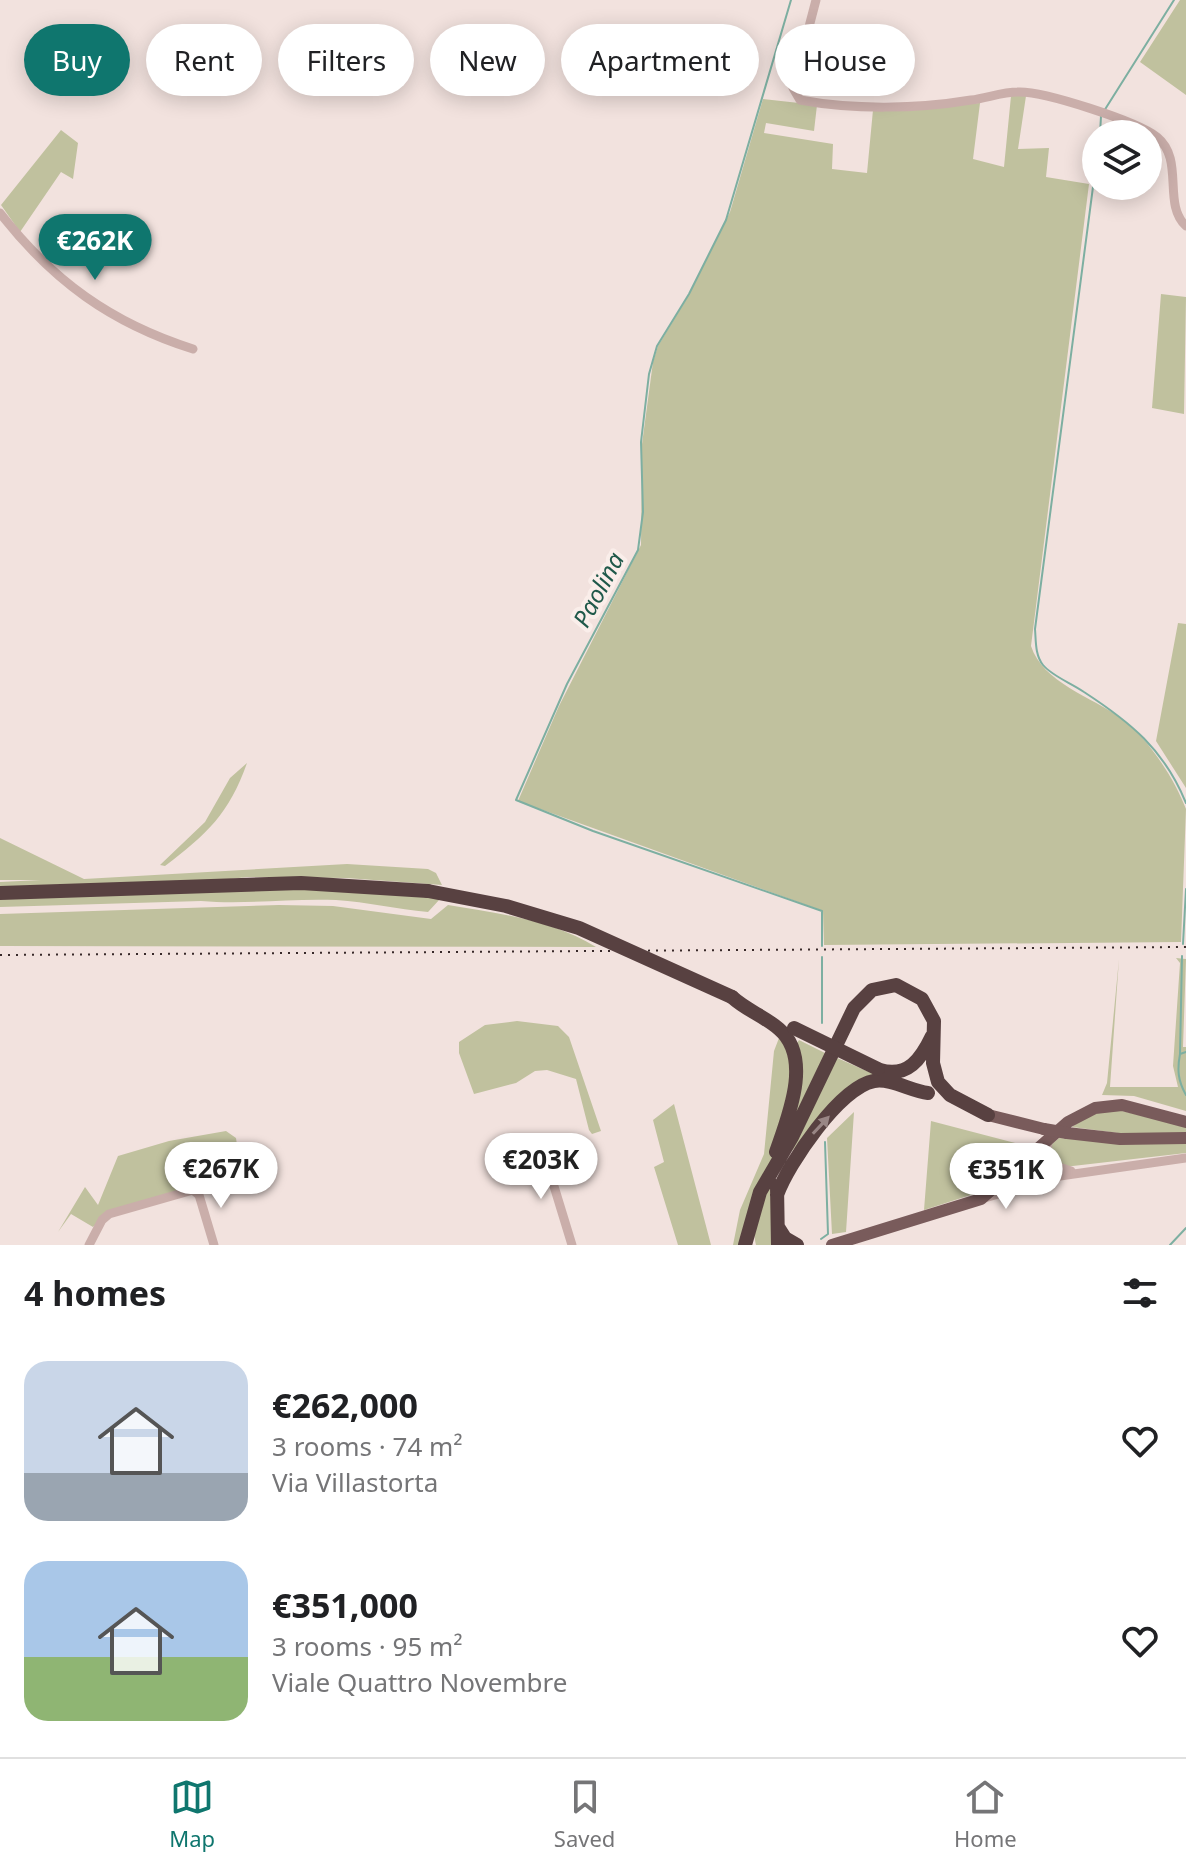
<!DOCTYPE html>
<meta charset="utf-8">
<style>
:root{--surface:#fff;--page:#f2f2f2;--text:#202124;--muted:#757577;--line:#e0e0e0;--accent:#0f766e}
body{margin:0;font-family:"Noto Sans",sans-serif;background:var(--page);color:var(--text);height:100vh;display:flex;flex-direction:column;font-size:30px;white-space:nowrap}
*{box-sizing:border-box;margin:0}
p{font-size:26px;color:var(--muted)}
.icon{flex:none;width:44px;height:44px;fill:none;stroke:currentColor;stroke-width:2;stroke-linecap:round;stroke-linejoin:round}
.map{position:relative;height:1245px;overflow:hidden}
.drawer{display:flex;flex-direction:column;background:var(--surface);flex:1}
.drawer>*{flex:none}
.banner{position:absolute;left:24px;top:24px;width:1138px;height:72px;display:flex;gap:16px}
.tools{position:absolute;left:1082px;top:120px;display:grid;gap:16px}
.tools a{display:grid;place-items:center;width:80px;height:80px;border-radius:50%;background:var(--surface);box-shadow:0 4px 20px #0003;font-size:40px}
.price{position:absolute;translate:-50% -68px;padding:0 18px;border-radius:28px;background:#fff;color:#222;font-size:26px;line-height:52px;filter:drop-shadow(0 2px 4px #0008)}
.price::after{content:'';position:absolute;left:50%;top:48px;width:24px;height:18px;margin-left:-12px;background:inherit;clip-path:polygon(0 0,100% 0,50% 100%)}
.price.selected{background:var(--accent);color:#fff}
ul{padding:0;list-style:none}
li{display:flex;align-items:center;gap:24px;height:200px;padding:0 24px}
li span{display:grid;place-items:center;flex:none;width:224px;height:160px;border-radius:24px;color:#555}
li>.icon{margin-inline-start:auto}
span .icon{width:96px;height:96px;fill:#fffc;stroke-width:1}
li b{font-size:34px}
h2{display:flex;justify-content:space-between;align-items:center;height:96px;padding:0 24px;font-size:34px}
.tag{padding:0 28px;border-radius:36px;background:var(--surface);box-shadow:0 4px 20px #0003;font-size:28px;line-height:72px}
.tag.selected{background:var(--accent);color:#fff}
.dock{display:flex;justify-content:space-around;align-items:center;height:112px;border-top:2px solid var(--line);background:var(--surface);font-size:22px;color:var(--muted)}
.dock a{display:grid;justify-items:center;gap:4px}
.dock .selected{color:var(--accent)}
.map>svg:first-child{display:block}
.green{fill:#c0c19e}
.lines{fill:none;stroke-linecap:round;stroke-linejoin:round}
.stream{stroke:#7dafa1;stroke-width:2}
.minor{stroke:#caaeaa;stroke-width:9}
.major{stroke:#795b5b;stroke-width:12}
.highway{stroke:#584141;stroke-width:14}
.rail{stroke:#382929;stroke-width:2;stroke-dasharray:2 6;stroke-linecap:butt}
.major-bridge{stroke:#795b5b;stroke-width:12}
.highway-bridge{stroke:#584141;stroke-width:14}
.oneway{fill:#998685}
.labels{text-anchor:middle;stroke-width:8;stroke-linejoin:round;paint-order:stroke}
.water-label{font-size:24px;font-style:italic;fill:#1f594a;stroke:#faeeea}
</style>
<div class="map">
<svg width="1186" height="1245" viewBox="0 0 1186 1245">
<rect width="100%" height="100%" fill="#f2e2de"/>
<path class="green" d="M1180,0h6v95l-46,-33z
M1011,96h15l-8,53 31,-1 -3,29 43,7 -58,462c12,37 61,51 90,72 27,20 53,60 65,91l-5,133 -357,3 -1,-34 -305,-110 41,-95 82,-161 1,-101 11,-82 5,-16 29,-48 43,-86 33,-113 54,6 -3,26 -48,-8 -2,10 69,11 -1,25 35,4 6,-63 107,-7 -7,56 31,8z
M61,130l17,13 -5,36 -12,-7 -41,60 -19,-27z
M1161,294l25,3 -2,117 -32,-6z
M1178,623l8,1v164l-30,-47z
M247,763c-18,51 -40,71 -82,103l-5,-1 45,-43 25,-44z
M0,838l84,41 263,-15 81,5 8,4 6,12 -96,-7 -99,-1 -41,5 -206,6v-6l41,-2h-41z
M350,886l90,13 -12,13c-31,-3 -61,-10 -92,-12 -45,-2 -90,5 -135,1l-201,6v-10c117,-4 233,-7 350,-11z
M279,905l54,1 98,13 17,-14c49,8 105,15 148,42l-596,-1v-32z
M1176,958l10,1 -3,88h3v64l-52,-15 -32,-1 5,-12 12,-124 -9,128h68l-5,-21 7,-103z
M517,1021l41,5 11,11 32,94 -9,3 -3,-4 -13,-51 -29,-9 -12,1 -19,12 -42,11 -15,-41v-11l26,-17z
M779,1038l10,14 4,16 -21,92 -30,85h-9l7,-35 24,-56 10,-103z
M799,1040l30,15 -47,93 15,-105z
M835,1057l43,19 -32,17 -55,59z
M674,1104l37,141h-33l-24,-78 10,-5 -11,-42z
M1118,1110l68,16v7h-68l-46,-6 18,-13z
M854,1112l-8,120 -14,2 -5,-96z
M931,1121l96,25 -47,46 -56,18z
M226,1131l10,7 6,43 -39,11 -7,-6 -86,24 -17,17 -22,-13 -13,18 27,-45 13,18 20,-49 51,-15z
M1059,1138l127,5v10l-122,14 -13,-8v-14z
M771,1183l4,62h-19c-6,-23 6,-41 15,-62z"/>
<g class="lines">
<path class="stream" d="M791,0l-65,220 -37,74 -32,52 -8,28 -8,68 2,70 -5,38 -71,134 -51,116 77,31 229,80v35
M1104,111l70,-111
M1100,134l1,-18
M1096,164l-61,465c1,12 0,26 8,36 9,11 28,18 41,27 46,30 80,57 102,111
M1183,944l3,-55
M822,957v66
M1186,1052l-6,2c-3,16 -2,27 6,41
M1180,1054l2,-98
M821,1239l7,-5 -3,-92
M1170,1245l16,-17"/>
<path class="minor" d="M816,0l-23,88 7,12c54,10 117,9 171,0 16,-2 31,-8 47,-8 26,-1 118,29 139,45 28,23 5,67 29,89
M0,213c53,68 111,110 193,136
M1048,1140l-1,15 6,10 18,6
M542,1147l30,98
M1030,1157l2,14 15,9
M981,1199l79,-23 126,-18
M89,1245l13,-25 7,-6 84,-24 6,5 15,50"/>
<path class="major" d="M988,1115l56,14
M1067,1133l53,6 66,-1
M832,1245l149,-46 87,-77 27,-14 27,-3 64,17"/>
<path class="highway" d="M0,893l301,-10 127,8
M732,997c14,13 32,19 47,32 34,29 9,88 -3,123
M880,1070c28,8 41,-11 52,-34
M777,1186l1,59
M777,1195c11,-31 63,-108 97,-114 17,-3 37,10 54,12
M778,1227l7,11 12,7
M745,1245l15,-53 32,-55 62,-129 18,-18 24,-5 26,14 12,22 -1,42 5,19 12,13 38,20"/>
<path class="rail" d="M0,955l1186,-8"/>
<path class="major-bridge" d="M1044,1129l23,4"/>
<path class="highway-bridge" d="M428,891l78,15 73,22 153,69
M794,1028l84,41"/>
</g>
<defs><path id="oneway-solid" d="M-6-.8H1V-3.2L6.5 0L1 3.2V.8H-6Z" transform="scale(2)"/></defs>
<use class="oneway" href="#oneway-solid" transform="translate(821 1125) rotate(-47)"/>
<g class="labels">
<g class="water-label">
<text transform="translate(599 590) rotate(-62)" y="8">Paolina</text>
</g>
</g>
</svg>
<div class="tools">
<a><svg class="icon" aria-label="layers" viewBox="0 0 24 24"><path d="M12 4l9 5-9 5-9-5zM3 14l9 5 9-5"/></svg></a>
</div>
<b class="price selected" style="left:95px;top:282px">€262K</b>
<b class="price" style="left:541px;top:1201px">€203K</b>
<b class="price" style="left:221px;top:1210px">€267K</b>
<b class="price" style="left:1006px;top:1211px">€351K</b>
<div class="banner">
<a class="tag selected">Buy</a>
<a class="tag">Rent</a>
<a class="tag">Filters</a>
<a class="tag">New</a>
<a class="tag">Apartment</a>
<a class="tag">House</a>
</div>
</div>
<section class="drawer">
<h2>4 homes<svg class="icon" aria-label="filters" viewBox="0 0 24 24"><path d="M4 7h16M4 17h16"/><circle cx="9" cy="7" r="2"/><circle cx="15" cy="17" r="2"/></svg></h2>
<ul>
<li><span style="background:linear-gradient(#c9d6e8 70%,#9aa5b1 0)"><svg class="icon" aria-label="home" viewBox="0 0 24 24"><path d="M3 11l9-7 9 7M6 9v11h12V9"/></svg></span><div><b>€262,000</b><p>3 rooms · 74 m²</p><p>Via Villastorta</p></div><svg class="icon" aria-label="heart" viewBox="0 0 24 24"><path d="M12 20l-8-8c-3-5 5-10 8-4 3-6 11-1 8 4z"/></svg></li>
<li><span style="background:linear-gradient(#a9c7e8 60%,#8fb573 0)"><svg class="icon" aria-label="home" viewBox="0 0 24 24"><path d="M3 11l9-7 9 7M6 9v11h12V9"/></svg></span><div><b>€351,000</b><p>3 rooms · 95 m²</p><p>Viale Quattro Novembre</p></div><svg class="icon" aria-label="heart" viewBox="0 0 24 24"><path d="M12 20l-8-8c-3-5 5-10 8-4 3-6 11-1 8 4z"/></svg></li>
</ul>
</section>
<nav class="dock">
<a class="selected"><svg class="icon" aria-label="map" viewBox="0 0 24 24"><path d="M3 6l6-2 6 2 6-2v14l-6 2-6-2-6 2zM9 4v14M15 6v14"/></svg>Map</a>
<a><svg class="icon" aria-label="saved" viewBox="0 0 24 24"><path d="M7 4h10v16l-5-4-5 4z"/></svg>Saved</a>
<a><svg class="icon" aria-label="home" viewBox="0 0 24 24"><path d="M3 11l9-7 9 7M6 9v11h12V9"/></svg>Home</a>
</nav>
